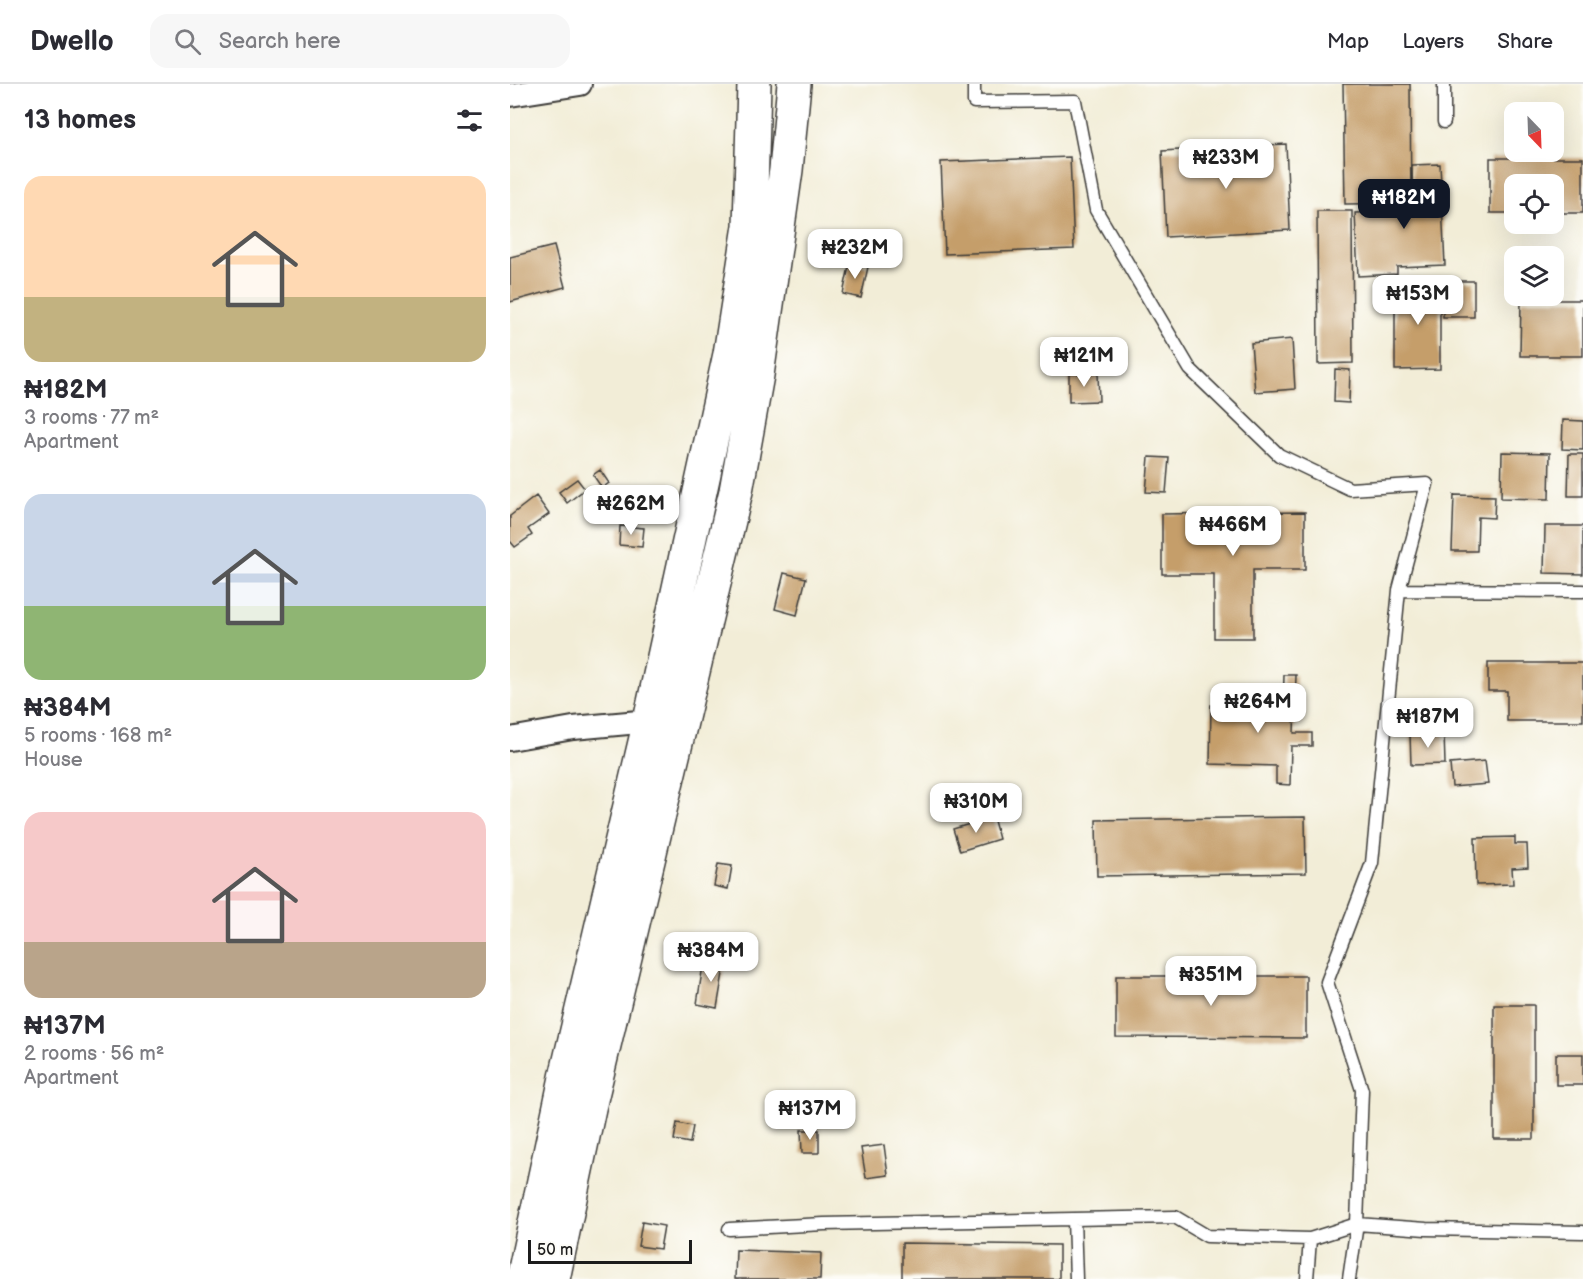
<!DOCTYPE html>
<meta charset="utf-8">
<style>
:root{--surface:#fff;--page:#f7f7f7;--text:#2b2b33;--muted:#7c7c81;--line:#e1e1e2;--accent:#111827}
body{margin:0;font-family:"Balsamiq Sans",sans-serif;background:var(--page);color:var(--text);height:100vh;display:flex;flex-direction:column;font-size:22px;white-space:nowrap}
*{box-sizing:border-box;margin:0}
p{font-size:20px;color:var(--muted)}
.icon{flex:none;width:33px;height:33px;fill:none;stroke:currentColor;stroke-width:2;stroke-linecap:round;stroke-linejoin:round}
.map{position:relative;flex:1;overflow:hidden}
.sheet{display:flex;flex-direction:column;background:var(--surface);width:510px}
.sheet>*{flex:none}
.needle{width:39px;rotate:157deg}
.buttons{position:absolute;left:994px;top:18px;display:grid;gap:12px}
.buttons a{display:grid;place-items:center;width:60px;height:60px;border-radius:12px;background:var(--surface);box-shadow:0 6px 24px #0002;font-size:30px}
.scale{position:absolute;left:18px;bottom:15px;width:164px;box-sizing:border-box;padding-left:6px;border:3px solid #1c1c1c;border-top:0;font-size:16px;line-height:21px;white-space:nowrap;color:#1c1c1c;-webkit-text-stroke:4px #fdfcf7;paint-order:stroke}
.price{position:absolute;translate:-50% -51px;padding:0 14px;border-radius:12px;background:#fff;color:#222;font-size:20px;line-height:39px;filter:drop-shadow(0 2px 3px #0008)}
.price::after{content:'';position:absolute;left:50%;top:36px;width:18px;height:14px;margin-left:-9px;background:inherit;clip-path:polygon(0 0,100% 0,50% 100%)}
.price.active{background:var(--accent);color:#fff}
ul{padding:0;list-style:none}
li{display:grid;align-content:center;gap:12px;height:318px;padding:0 24px}
li span{display:grid;place-items:center;height:186px;border-radius:18px;color:#555}
li>.icon{margin-inline-start:auto}
span .icon{width:108px;height:108px;fill:#fffc;stroke-width:1}
li b{font-size:26px}
h2{display:flex;justify-content:space-between;align-items:center;height:72px;padding:0 24px;font-size:26px}
header{display:flex;align-items:center;gap:36px;box-sizing:border-box;height:84px;padding:0 30px;background:var(--surface);border-bottom:2px solid var(--line)}
header strong{font-size:28px}
nav{display:flex;gap:33px;margin-inline-start:auto;font-size:21px}
.search{width:420px;height:54px;background:var(--page);display:flex;align-items:center;gap:15px;box-sizing:border-box;padding:0 21px;border-radius:18px;color:var(--muted);font-size:22px}
main{display:flex;flex:1;min-height:0}
.map>svg:first-child{display:block}
.building{fill:#c59e6b}
.lines{fill:none;stroke-linecap:round;stroke-linejoin:round}
.service-casing{stroke:#3c3b38;stroke-width:15}
.minor-casing{stroke:#3c3b38;stroke-width:26}
.trunk-casing{stroke:#3c3b38;stroke-width:36}
.service{stroke:#fff;stroke-width:12}
.minor{stroke:#fff;stroke-width:22}
.trunk{stroke:#fff;stroke-width:33}
</style>
<header>
<strong>Dwello</strong>
<div class="search"><svg class="icon" aria-label="search" viewBox="0 0 24 24"><circle cx="10" cy="10" r="6"/><path d="M15 15l6 6"/></svg>Search here</div>
<nav><a>Map</a><a>Layers</a><a>Share</a></nav>
</header>
<main>
<section class="sheet">
<h2>13 homes<svg class="icon" aria-label="filters" viewBox="0 0 24 24"><path d="M4 7h16M4 17h16"/><circle cx="9" cy="7" r="2"/><circle cx="15" cy="17" r="2"/></svg></h2>
<ul>
<li><span style="background:linear-gradient(#ffd9b3 65%,#c2b280 0)"><svg class="icon" aria-label="home" viewBox="0 0 24 24"><path d="M3 11l9-7 9 7M6 9v11h12V9"/></svg></span><div><b>₦182M</b><p>3 rooms · 77 m²</p><p>Apartment</p></div></li>
<li><span style="background:linear-gradient(#c9d6e8 60%,#8fb573 0)"><svg class="icon" aria-label="home" viewBox="0 0 24 24"><path d="M3 11l9-7 9 7M6 9v11h12V9"/></svg></span><div><b>₦384M</b><p>5 rooms · 168 m²</p><p>House</p></div></li>
<li><span style="background:linear-gradient(#f6c9c9 70%,#b9a48a 0)"><svg class="icon" aria-label="home" viewBox="0 0 24 24"><path d="M3 11l9-7 9 7M6 9v11h12V9"/></svg></span><div><b>₦137M</b><p>2 rooms · 56 m²</p><p>Apartment</p></div></li>
</ul>
</section>
<div class="map">
<svg width="1073" height="1195" viewBox="0 0 1073 1195">
<rect width="100%" height="100%" fill="#fdfcf7"/>
<filter id="ink" filterUnits="userSpaceOnUse"><feTurbulence type="fractalNoise" baseFrequency=".0167" numOctaves="2"/><feDisplacementMap in="SourceGraphic" scale="12" xChannelSelector="R" yChannelSelector="G"/><feConvolveMatrix kernelMatrix="1 2 1 2 8 2 1 2 1" color-interpolation-filters="sRGB"/></filter>
<filter id="wash" filterUnits="userSpaceOnUse"><feTurbulence type="fractalNoise" baseFrequency=".008" numOctaves="4" result="noise"/><feDisplacementMap in="SourceGraphic" scale="24" xChannelSelector="R" yChannelSelector="G"/><feGaussianBlur stdDeviation="1.35" result="paint"/><feColorMatrix in="noise" values="0 0 0 0 0 0 0 0 0 0 0 0 0 0 0 0 0 1.4 0 .05"/><feComposite in="paint" operator="in"/></filter>
<g filter="url(#wash)">
<rect width="100%" height="100%" fill="#f2edd7"/>
<g id="blocks">
<path class="building" d="M833,0h67l1,119 -66,1z
M776,60l4,86 -124,7 -4,-86z
M560,73l4,92 -129,5 -4,-92z
M980,74h93v55h-29v-29h-39v29h-25z
M930,80l5,101 -48,2v7l-39,2 -3,-63 58,-2 -1,-46z
M807,127h35l1,152 -35,1z
M44,162l11,41 -55,15v-45z
M340,178l18,5 -7,31 -18,-4z
M933,197h31v36h-31z
M930,198v87l-45,1v-87z
M1011,216h62v56h-63z
M782,255l3,50 -40,3 -4,-49z
M825,285l15,1 -1,33 -15,-1z
M588,289l1,28 -30,1v-28z
M1053,336l20,1v29l-21,-1z
M992,368l48,1 -1,46 -48,-1z
M1059,370h14v42h-15z
M639,373l20,1 -3,35 -20,-1z
M90,386l9,13 -7,5 -9,-13z
M67,395l8,10 -18,14 -8,-11z
M944,411l41,1 -1,22 -16,-1 -1,34h-25z
M26,412l13,18 -21,15 4,6 -17,12 -5,-6v-25z
M795,428v58h-52v68h-39v-64h-52v-60z
M110,442l24,2 -2,19 -23,-2z
M1035,442h38v48l-39,-1z
M274,489l22,5 -9,37 -22,-6z
M978,579h95v58h-76v-30h-19z
M774,591h12l-2,58h18v13h-21l-1,39 -14,-1v-18l-66,-2 1,-59 72,1z
M934,649l1,31 -34,1 -1,-31z
M975,677l3,23 -36,3 -2,-23z
M483,733l6,22 -39,12 -7,-22z
M795,733l1,56 -209,3 -1,-56z
M1005,753v7h12l1,23 -16,1 1,16 -37,1 -1,-47z
M208,780l14,2 -4,23 -14,-3z
M194,875l21,3 -8,46 -20,-4z
M606,892h190v62l-190,-1z
M984,921h40v134h-40z
M1046,970h27v31h-27z
M167,1039l16,3 -3,17 -16,-3z
M291,1046h18v23h-17z
M374,1061l4,30 -22,3 -5,-30z
M132,1138l22,4 -4,23 -22,-3z
M392,1159l157,2v34h-157z
M226,1166l85,3 -1,26h-85z"/>
</g>
</g>
<g filter="url(#ink)">
<use href="#blocks" fill-opacity="0" stroke="#3c3b38" stroke-width="1.5"/>
<g class="lines">
<g class="service-casing">
<path id="service" d="M464,0v18l101,-1 21,109 94,159 89,86 71,34 77,-5 -28,106 -27,273 -45,119 35,108 -5,134 -8,55
M934,0v38
M889,506l184,1
M564,1135l2,60
M219,1145l95,-5 351,-7 32,19 103,3 47,-15 69,5 157,3
M797,1195l3,-40"/>
</g>
<g class="minor-casing">
<path id="minor" d="M0,11l70,-11
M0,655l63,-11 77,-7"/>
</g>
<g class="trunk-casing">
<path id="trunk" d="M13,1195l44,-206 83,-352 80,-367 20,-128 4,-142
M43,1195l36,-171 147,-617 21,-116 29,-205 8,-86"/>
</g>
<use href="#service" class="service"/>
<use href="#minor" class="minor"/>
<use href="#trunk" class="trunk"/>
</g>
</g>
</svg>
<div class="buttons">
<a><svg class="needle" viewBox="-14 -14 28 28"><path d="M0-13l5 13h-10z" fill="#e53935"/><path d="M0 13l5-13h-10z" fill="#7c7c81"/></svg></a>
<a><svg class="icon" aria-label="locate" viewBox="0 0 24 24"><circle cx="12" cy="12" r="6"/><path d="M12 2v4M12 18v4M2 12h4M18 12h4"/></svg></a>
<a><svg class="icon" aria-label="layers" viewBox="0 0 24 24"><path d="M12 4l9 5-9 5-9-5zM3 14l9 5 9-5"/></svg></a>
</div>
<div class="scale">50 m</div>
<b class="price" style="left:716px;top:106px">₦233M</b>
<b class="price active" style="left:894px;top:146px">₦182M</b>
<b class="price" style="left:345px;top:196px">₦232M</b>
<b class="price" style="left:908px;top:242px">₦153M</b>
<b class="price" style="left:574px;top:304px">₦121M</b>
<b class="price" style="left:121px;top:452px">₦262M</b>
<b class="price" style="left:723px;top:473px">₦466M</b>
<b class="price" style="left:748px;top:650px">₦264M</b>
<b class="price" style="left:918px;top:665px">₦187M</b>
<b class="price" style="left:466px;top:750px">₦310M</b>
<b class="price" style="left:201px;top:899px">₦384M</b>
<b class="price" style="left:701px;top:923px">₦351M</b>
<b class="price" style="left:300px;top:1057px">₦137M</b>
</div>
</main>
